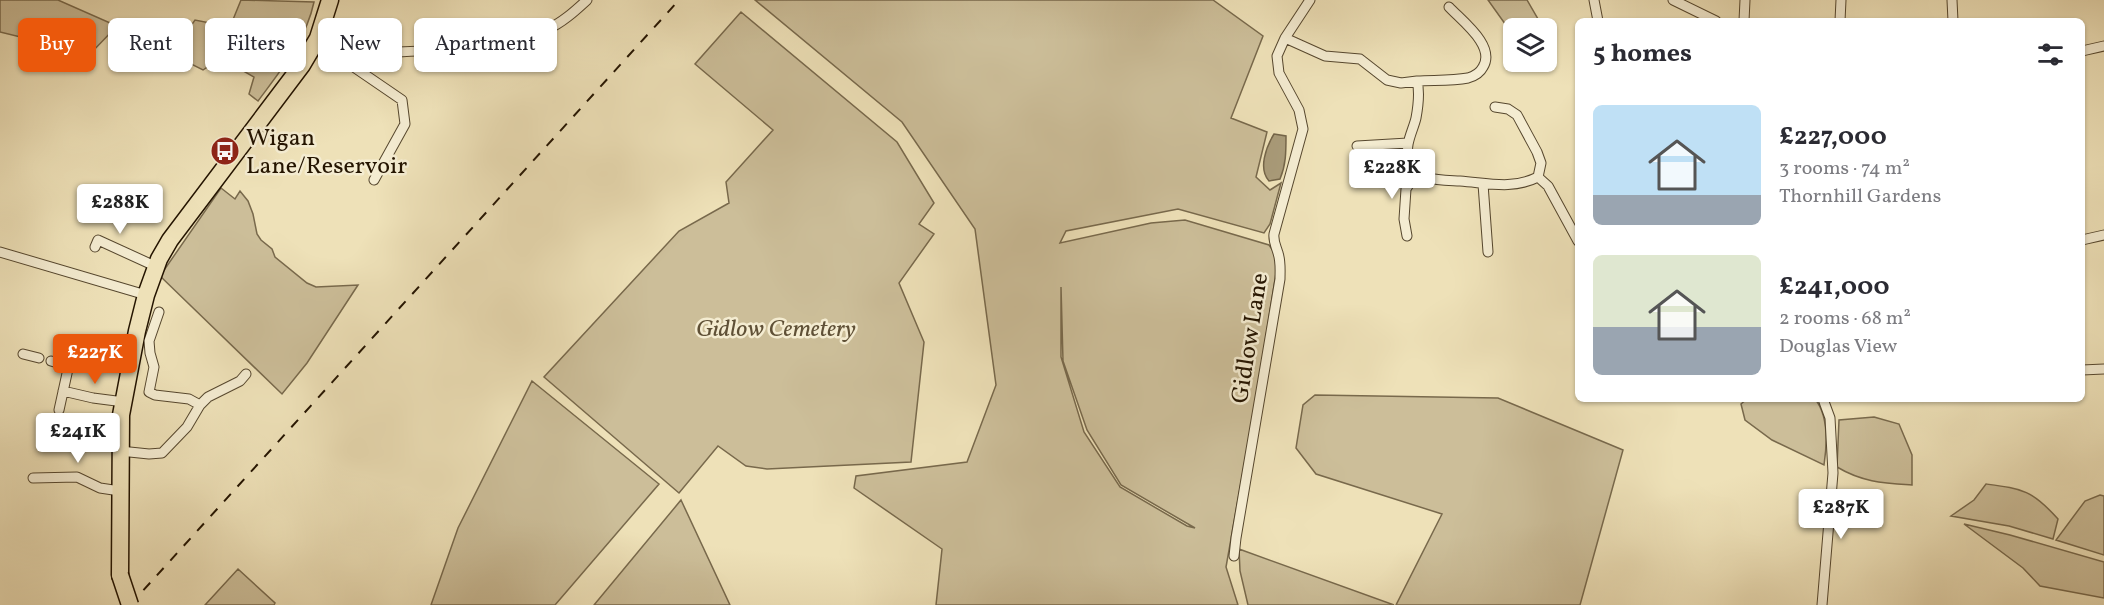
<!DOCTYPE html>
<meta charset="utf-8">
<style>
:root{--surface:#fff;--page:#f7f7f7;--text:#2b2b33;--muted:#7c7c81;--accent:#ea580c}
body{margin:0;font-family:Vollkorn,serif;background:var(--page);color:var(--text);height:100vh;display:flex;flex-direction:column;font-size:22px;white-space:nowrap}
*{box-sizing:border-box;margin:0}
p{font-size:20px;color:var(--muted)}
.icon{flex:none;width:33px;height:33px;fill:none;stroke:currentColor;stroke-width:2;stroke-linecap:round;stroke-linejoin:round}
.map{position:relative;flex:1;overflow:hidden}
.panel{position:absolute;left:1575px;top:18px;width:510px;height:384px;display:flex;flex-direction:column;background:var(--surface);border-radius:9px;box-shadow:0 2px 4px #0004}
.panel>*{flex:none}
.guide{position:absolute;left:18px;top:18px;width:570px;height:54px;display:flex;gap:12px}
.fabs{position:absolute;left:1503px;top:18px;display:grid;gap:12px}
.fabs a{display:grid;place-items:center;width:54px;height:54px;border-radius:9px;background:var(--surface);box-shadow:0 2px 4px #0004;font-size:30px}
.price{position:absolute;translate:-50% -51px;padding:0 14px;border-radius:6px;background:#fff;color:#222;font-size:20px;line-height:39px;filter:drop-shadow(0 2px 3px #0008)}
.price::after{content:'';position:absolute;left:50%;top:36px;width:18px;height:14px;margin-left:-9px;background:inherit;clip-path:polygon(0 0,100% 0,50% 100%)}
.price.selected{background:var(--accent);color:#fff}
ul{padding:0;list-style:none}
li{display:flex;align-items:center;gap:18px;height:150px;padding:0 18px}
li span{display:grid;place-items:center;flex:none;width:168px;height:120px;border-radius:9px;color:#555}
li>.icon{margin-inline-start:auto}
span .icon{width:72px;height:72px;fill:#fffc;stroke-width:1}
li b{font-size:26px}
h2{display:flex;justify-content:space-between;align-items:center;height:72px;padding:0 18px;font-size:26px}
.tag{padding:0 21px;border-radius:9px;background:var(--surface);box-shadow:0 2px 4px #0004;font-size:21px;line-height:54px}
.tag.selected{background:var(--accent);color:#fff}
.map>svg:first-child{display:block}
.green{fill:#ccbe99;stroke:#78694c;stroke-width:1.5;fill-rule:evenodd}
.water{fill:#a99b79;stroke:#746549;stroke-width:1.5}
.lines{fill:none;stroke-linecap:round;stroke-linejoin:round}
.street-casing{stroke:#56472e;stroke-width:11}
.highway-casing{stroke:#241400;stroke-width:19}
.street{stroke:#f4ecd1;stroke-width:9}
.highway{stroke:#eee1b8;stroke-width:16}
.rail{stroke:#241400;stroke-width:2;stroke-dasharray:10 10;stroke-linecap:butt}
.highway-bridge-casing{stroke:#241400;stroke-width:19;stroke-linecap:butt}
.highway-bridge{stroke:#eee1b8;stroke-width:16}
.labels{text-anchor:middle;stroke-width:5;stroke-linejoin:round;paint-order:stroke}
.poi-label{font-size:24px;fill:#241400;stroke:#f4ecd1;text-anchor:start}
.park-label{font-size:24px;font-style:italic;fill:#5f5036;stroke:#f4ecd1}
.street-label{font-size:24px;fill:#241400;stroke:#f4ecd1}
</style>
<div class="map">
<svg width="2104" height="605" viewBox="0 0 2104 605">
<rect width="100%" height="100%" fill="#eee1b8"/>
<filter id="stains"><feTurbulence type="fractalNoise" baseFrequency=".00333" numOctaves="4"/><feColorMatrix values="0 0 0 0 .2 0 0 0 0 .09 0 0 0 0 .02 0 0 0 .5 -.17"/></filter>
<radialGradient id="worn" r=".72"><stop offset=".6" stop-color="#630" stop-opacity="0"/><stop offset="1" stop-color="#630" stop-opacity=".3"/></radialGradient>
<path class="green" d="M0,0h58l59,26 -27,28 -90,-22z
M241,0l73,2c-8,38 -33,68 -56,99l-9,-7 5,-17 -33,-19 -18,12 -32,-16 24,-34 35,7z
M755,0h458l50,36 -32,82 36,14 -11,45 14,13 11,-7 -11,41 -6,9 -86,-24 -112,22 -6,12 91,-20 34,-3 84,25 7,10v18l-19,120 -31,174 12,38h-302l6,-56 -88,-61 2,-12 111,-14 29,-77 -21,-156 -73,-107zM1061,287l2,74 24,69 34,55 74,43 -8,-2 -67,-39 -36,-55 -23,-75z
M1488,0h39l15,26 -2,2h-26l-1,7z
M741,12l156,130 37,61 -15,21 15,10 -35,49 25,59 -13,120 -144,7 -21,-3 -28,-20 -39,47 -135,-116 135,-146 50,-28 -3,-21 47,-52 -78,-66z
M221,188l14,11 5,-8 8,10 5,13 4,20 4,6 11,9 3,8 32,26 9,4 42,-2 -51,78 -25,31 -122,-118z
M532,381l127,103 -104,121h-124l27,-77z
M1315,395l183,3 125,52 -43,155h-184l46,-91 -126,-40 -20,-26 7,-43z
M1747,399h68c14,17 12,46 9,66l-52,-25 -27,-20 -4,-16z
M1874,417l25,7 13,31v30c-29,-2 -50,-3 -75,-18l2,-47z
M1986,484c37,5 46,6 72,35l-5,20 -44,-13 -58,-10 23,-16z
M2100,495l4,1v59l-48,-15 29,-39z
M681,500l49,105h-136z
M1964,524l46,11 94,27v36l-64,-12 -17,-18z
M1239,549l155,56h-146l-8,-34z
M238,569l37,34 -1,2h-69z"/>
<path class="water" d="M1274,134l12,2c0,16 0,29 -6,43l-11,2c-11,-12 -3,-34 5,-47z"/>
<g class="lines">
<g class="street-casing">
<path id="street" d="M1594,0l4,21
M1673,0l43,21
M1952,0l1,21
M1744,21l1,-21
M1840,21l1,-21
M318,38c8,6 17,14 28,15 16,3 34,0 50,-1 49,-2 105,-4 150,-22 16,-7 29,-19 41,-30
M1285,38l40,18 35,3 27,21 14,3 16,-2c3,11 1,26 -1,37 -3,13 -12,27 -7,41 7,23 32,21 51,22 28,2 52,9 78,-4l3,-14 -4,-11 -20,-37 -9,-6 -13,-2
M2082,51l22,-5
M339,52l6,9 57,39 3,24 -31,56
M1417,81c17,-1 35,0 51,-3 7,-2 12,-5 15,-11 13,-21 -21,-46 -34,-60
M1357,146l51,-3
M1538,177l10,9 30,55
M1483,184l5,68
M1407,236l-3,-17 2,-30 11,-17
M2082,240l22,-5
M95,247l3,-7 59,27
M0,252l146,43
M159,312l-10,29 1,12 4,14 -5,25 6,3 34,4 11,6
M23,354l16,4
M51,361l17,5
M2082,370l22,-1
M63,391l30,7 31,4
M59,410l14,-64
M120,451l29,3 13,-1 25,-26 13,-22 8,-8 32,-16 6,-7
M33,478l44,-1 23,11 20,3
M1234,556l2,-18 44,-259c0,-9 1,-17 -2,-26 -2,-7 -5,-12 -4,-19l29,-105 -4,-19 -20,-37 -2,-17 8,-18 25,-38
M1822,605l11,-132 -3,-55 -7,-19"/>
</g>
<g class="highway-casing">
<path id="highway" d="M120,575l1,-160 16,-84 9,-36 13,-36 11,-19 132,-175 16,-27 12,-38"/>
</g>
<use href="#street" class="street"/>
<use href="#highway" class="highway"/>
<path class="rail" d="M130,605l549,-605"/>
<g class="highway-bridge-casing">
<path id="highway-bridge" d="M120,575l10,30"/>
</g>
<use href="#highway-bridge" class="highway-bridge"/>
</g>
<defs>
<g id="bus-disc" transform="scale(1.5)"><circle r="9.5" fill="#8f2418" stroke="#f4ecd1"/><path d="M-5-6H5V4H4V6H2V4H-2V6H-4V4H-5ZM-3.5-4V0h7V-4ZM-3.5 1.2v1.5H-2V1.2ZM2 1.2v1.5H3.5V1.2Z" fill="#fff"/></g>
</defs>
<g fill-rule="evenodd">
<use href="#bus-disc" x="225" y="151"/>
</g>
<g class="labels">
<g class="poi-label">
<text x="246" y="145">Wigan<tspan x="246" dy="28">Lane/Reservoir</tspan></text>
</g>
<g class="park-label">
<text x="776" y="336">Gidlow Cemetery</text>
</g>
<g class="street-label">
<text transform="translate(1249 338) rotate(-81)" y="8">Gidlow Lane</text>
</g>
</g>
<rect width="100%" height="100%" filter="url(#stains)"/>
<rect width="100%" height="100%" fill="url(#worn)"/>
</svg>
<div class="fabs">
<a><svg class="icon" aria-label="layers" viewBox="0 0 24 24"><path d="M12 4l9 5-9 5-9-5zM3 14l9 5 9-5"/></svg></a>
</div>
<b class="price" style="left:1392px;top:200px">£228K</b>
<b class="price" style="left:120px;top:235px">£288K</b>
<b class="price selected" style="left:95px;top:385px">£227K</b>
<b class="price" style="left:78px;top:464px">£241K</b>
<b class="price" style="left:1841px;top:540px">£287K</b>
<div class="guide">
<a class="tag selected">Buy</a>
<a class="tag">Rent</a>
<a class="tag">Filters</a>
<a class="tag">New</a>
<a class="tag">Apartment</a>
</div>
<section class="panel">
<h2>5 homes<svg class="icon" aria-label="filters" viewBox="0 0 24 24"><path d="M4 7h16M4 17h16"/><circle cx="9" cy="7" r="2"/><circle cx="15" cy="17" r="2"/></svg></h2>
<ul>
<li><span style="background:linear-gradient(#bfe0f5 75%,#9aa5b1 0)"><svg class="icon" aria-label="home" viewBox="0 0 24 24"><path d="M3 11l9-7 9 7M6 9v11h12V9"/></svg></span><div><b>£227,000</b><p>3 rooms · 74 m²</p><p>Thornhill Gardens</p></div></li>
<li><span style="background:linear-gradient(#dfe7d0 60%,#9aa5b1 0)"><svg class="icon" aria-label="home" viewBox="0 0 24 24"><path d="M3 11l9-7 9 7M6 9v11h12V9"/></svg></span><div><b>£241,000</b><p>2 rooms · 68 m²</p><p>Douglas View</p></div></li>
</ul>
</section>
</div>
